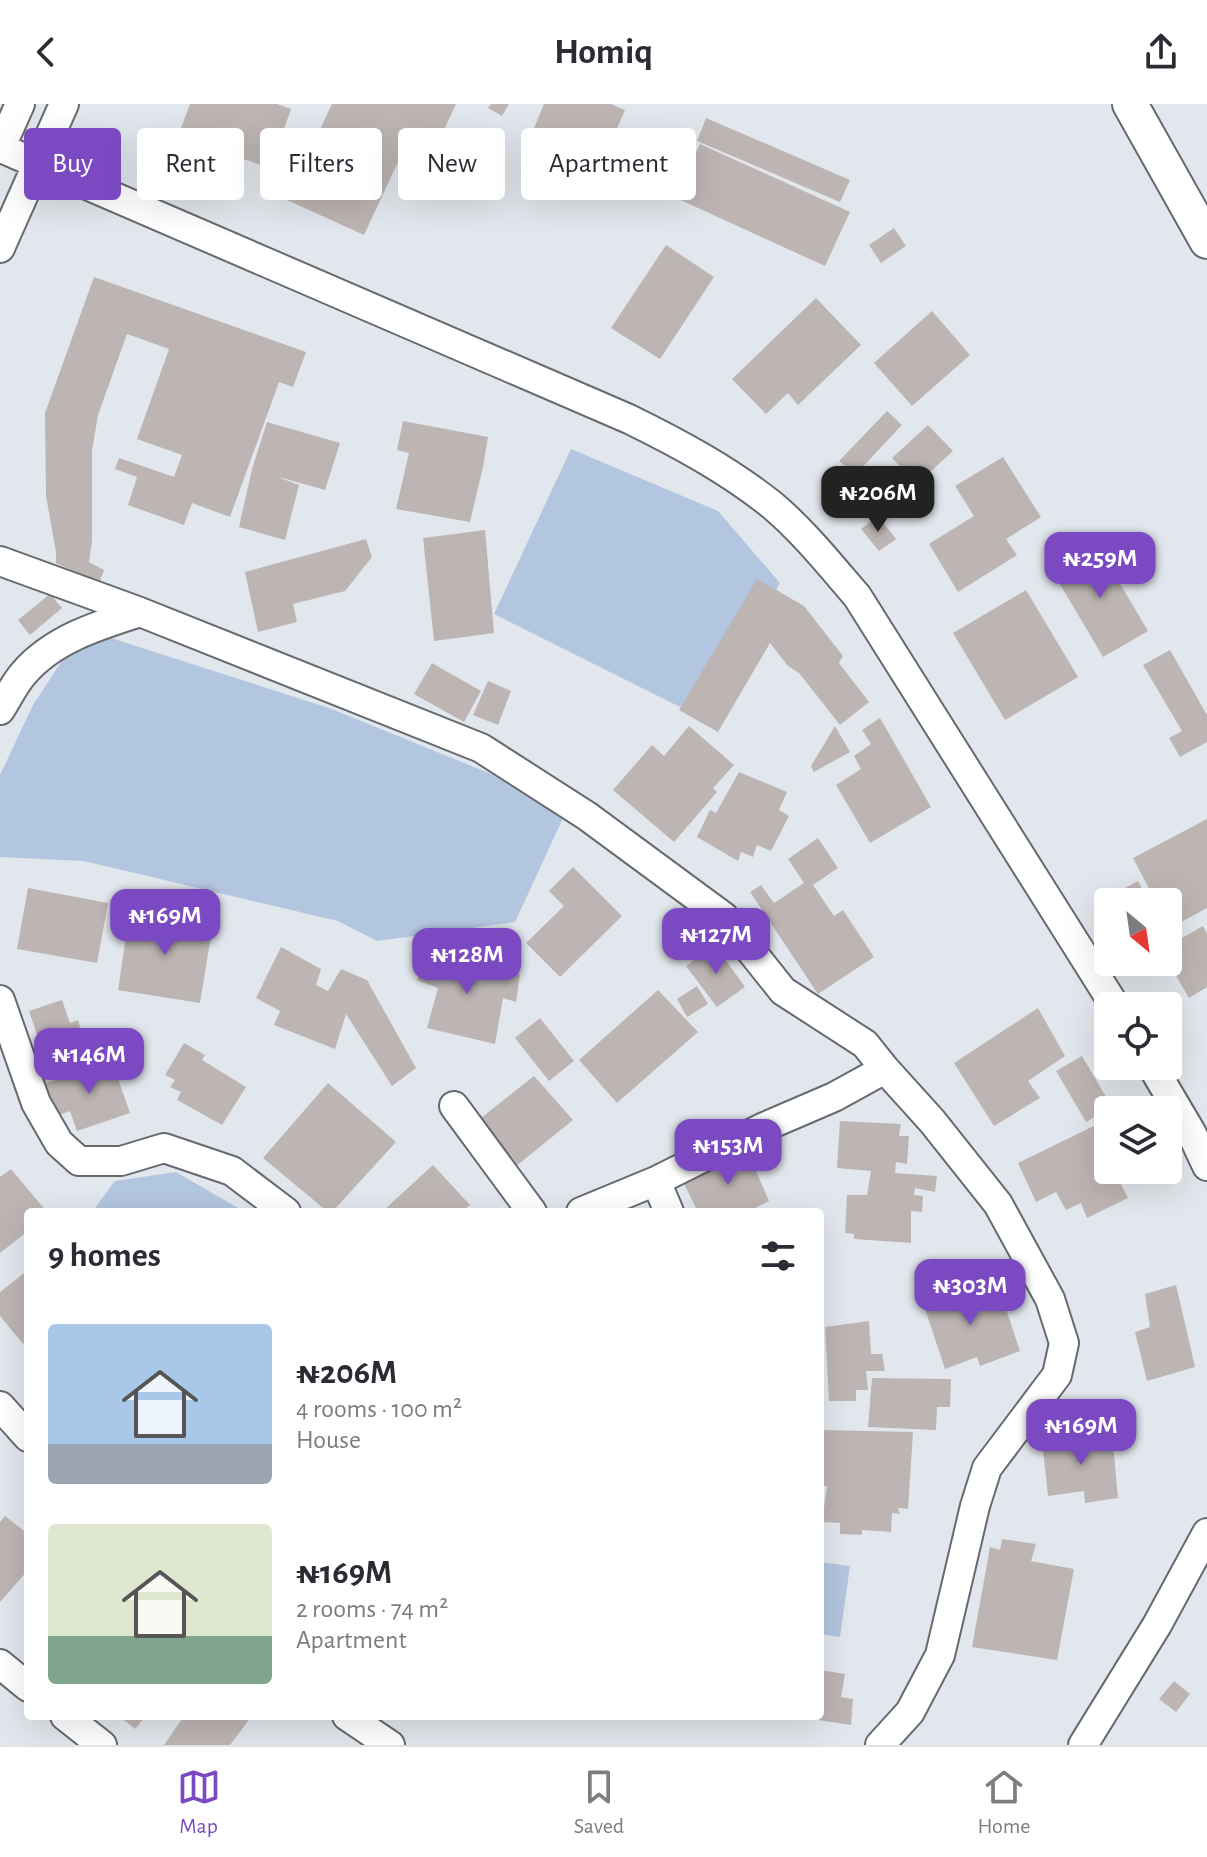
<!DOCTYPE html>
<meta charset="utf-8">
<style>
:root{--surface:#fff;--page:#f7f7f7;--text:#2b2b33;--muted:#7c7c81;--line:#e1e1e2;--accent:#7b4ac2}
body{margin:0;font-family:"Alegreya Sans",sans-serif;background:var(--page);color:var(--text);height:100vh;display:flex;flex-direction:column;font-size:30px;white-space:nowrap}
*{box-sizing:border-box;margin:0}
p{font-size:26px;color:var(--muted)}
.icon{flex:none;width:44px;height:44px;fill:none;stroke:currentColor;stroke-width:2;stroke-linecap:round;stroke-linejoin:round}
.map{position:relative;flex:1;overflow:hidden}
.panel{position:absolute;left:24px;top:1104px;width:800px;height:512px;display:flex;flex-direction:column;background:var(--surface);border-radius:8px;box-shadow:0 8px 32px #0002}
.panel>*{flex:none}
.banner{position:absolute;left:24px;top:24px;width:800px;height:72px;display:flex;gap:16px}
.needle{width:52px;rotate:151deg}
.controls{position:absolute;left:1094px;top:784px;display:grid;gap:16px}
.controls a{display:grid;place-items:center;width:88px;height:88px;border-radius:8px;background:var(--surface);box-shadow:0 8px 32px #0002;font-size:40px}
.price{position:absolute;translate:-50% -68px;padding:0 18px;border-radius:16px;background:var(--accent);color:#fff;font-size:26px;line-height:52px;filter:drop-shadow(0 2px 4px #0008)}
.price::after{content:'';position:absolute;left:50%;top:48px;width:24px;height:18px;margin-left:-12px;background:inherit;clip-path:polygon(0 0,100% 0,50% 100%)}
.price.active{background:#222;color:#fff}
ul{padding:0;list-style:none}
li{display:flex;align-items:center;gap:24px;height:200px;padding:0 24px}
li span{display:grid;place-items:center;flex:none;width:224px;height:160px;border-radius:8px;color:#555}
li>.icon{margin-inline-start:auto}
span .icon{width:96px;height:96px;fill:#fffc;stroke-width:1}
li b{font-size:34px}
h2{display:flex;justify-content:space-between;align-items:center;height:96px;padding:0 24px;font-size:34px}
.pill{padding:0 28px;border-radius:8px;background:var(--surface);box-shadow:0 8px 32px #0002;font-size:28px;line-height:72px}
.pill.active{background:var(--accent);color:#fff}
header{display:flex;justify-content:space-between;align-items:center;height:104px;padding:0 24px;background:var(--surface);font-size:36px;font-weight:700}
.tab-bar{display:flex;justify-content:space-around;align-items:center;height:112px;border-top:2px solid var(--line);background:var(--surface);font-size:22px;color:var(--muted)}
.tab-bar a{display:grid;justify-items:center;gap:4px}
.tab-bar .active{color:var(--accent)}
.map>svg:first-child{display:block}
.green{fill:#b3c6df}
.building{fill:#bdb5b4}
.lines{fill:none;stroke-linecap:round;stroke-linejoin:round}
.minor-casing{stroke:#666a6f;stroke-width:32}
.major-casing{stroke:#666a6f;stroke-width:38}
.minor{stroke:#fff;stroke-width:28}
.major{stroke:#fff;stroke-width:34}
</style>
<header><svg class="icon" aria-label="back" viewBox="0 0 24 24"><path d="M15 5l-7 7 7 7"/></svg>Homiq<svg class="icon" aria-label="share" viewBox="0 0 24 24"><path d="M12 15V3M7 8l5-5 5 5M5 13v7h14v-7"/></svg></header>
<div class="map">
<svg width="1207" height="1641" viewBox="0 0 1207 1641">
<rect width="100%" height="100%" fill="#e2e7ed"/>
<path class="green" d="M571,345l147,62 62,72 -72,138 -214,-107z
M83,525l246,79 214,87 21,21 -49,106 -138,19 -39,-20 -254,-60 -84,-4v-82l33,-70z
M176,1068l69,40h-153l23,-31z
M820,1458l30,4 -10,71 -20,-3z"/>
<path class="building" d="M190,0h87l14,5 -21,59 -92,-32z
M332,0h124l-25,54 -26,-11 -41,88 -77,-35z
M491,0h18l-7,12 -14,-8z
M544,0h67l14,6 -25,58 -70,-30z
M706,14l144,62 -10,22 -143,-61z
M700,40l150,68 -25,54 -151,-69z
M894,124l12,18 -25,17 -12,-18z
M666,141l48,32 -54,82 -49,-31z
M94,173l212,75 -13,35 -14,-5 -49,135 -38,-14 -8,22 -56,-20 9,-28 -22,-8 4,-11 55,19 8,-22 -45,-16 32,-90 -42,-15 -29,81 -6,36v91l-3,20 15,8 -5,14 -43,-21v-11l-10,-56 -1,-83z
M816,194l45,47 -63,60 -10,-12 -22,21 -34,-35z
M932,207l38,44 -58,51 -38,-43z
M887,307l15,14 -47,50 -16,-14z
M403,317l85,16 -5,30 -13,55 -74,-13 13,-56 -12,-3z
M267,318l73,21 -15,47 -50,-14 24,9 -14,55 -46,-13 13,-58z
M928,321l25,26 -36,33 -25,-26z
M1003,353l38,60 -35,22 11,16 -59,37 -29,-48 45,-28 -19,-30z
M835,366l16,11 -15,23 -16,-10z
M878,412l18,23 -17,12 -18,-22z
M485,426l9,103 -60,8 -11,-103z
M366,435l6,18 -27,34 -52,13 4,18 -39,10 -13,-60z
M1096,439l52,88 -45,26 -52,-88z
M757,475l47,27 39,50 -4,7 30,39 -29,23 -41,-52 -11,-7 -18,-23 -52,89 -39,-22z
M1026,486l52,87 -73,43 -52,-87z
M50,490l12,14 -32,27 -12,-15z
M1170,546l37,65v27l-27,15 -11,-19 13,-7 -39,-66z
M432,559l49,28 -17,31 -50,-28z
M488,577l23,10 -13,34 -25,-10z
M880,614l51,89 -61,36 -34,-58 25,-16 -7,-13 17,-12 -9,-14z
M689,622l45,39 -21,23 4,4 -43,50 -61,-52 39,-45 12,11z
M835,622l15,26 -36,20 -3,-6z
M739,668l48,20 -8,18 10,6 -18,35 -14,-6 -4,12 -12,-5 -3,9 -41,-24 13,-27 6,3z
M1207,715v89l-37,20 -2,-4v-22h-12l-23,-44z
M818,734l20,30 -25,17 21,31 9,-6 31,47 -56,37 -68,-102 11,-7 13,18 30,-20 -16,-24z
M573,763l49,49 -62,61 -34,-34 38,-37 -15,-15z
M1138,777l10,20 -32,1 -4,-7z
M28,784l80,15 -11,60 -80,-14z
M130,806l83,14 -13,79 -82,-13z
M1203,822l4,8v53l-18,11 -21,-36v-16z
M715,841l30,42 -28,20 -31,-41z
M281,843l40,22 -5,16 12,6 13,-22 26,11 49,88 -24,18 -46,-72 -11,35 -61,-24 6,-14 -24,-13z
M426,848l94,22 -4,28 -13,-4 -8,46 -68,-16 11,-40 -21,-8z
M697,882l11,18 -21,13 -10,-18z
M658,886l40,42 -81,71 -38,-43z
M62,896l8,23 8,-3 11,36 -40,14 -20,-59z
M1038,904l27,48 -37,25 12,17 -46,28 -40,-63z
M540,914l34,43 -25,20 -34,-43z
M184,939l21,12 -3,5 44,27 -24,38 -45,-25 4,-8 -11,-5 5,-7 -10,-5z
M1082,952l30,51 -26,15 -30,-51z
M112,957l18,52 -53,18 -7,-20 -14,5 -12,-32z
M534,972l39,44 -58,47 -39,-45z
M328,979l68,59 -64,70h-4l-65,-54z
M1108,1015v51h6l14,28 -41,20 -6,-15 -15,7 -10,-18 -20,10 -18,-39z
M840,1017l61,3 -2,12h10l-2,28 -11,-2 -1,11 42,3 -2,16 -20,-4 -1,7 9,1 -1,16 -11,-1v32l-57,-4v-5l-9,-1 2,-38h20l4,-24 -34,-3z
M747,1046l22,51 -22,11h-49l-15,-30z
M433,1061l37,40 -9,7h-75l-2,-2z
M11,1065l36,43h-19v19l-28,22v-76z
M28,1166v70l-5,4 -23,-28v-24z
M977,1178l8,25 18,-7 17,51 -40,15 -3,-9 -32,12 -23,-69z
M1176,1181l19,82 -48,14 -12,-49 15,-5 -5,-33z
M869,1217l2,33h11l3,17h-19l2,19h-12v11h-27l-4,-74z
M872,1274l79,1 -1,28h-13l-1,23 -68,-3z
M820,1326l93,2 -5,77 -10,-1 2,6 -8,-1 -1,19 -29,-2v5l-22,-1v-11l-18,-1 5,-36h-7z
M1112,1329l6,65 -33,5 -1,-12 -36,5 -6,-56z
M5,1412l23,18v36l-28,32v-80z
M1002,1435l34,5 -5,17 43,8 -17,91 -85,-13 18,-100 10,3z
M820,1566l25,4 -4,23 12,2 -2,26 -47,-7v-2h16z
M1174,1577l16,13 -14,18 -17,-13z
M119,1612h27l-11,13z
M184,1612h68l-22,29h-66z"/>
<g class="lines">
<g class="minor-casing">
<path id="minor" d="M1,44l628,271c51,25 99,51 143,86 32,27 58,60 85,91l258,410
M0,45l20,-45
M0,144l64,-144
M0,457l140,51 341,136 106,68 137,101 59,74 82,53 20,25 47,52 66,83 52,95 14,44 -7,32 -70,93 -12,38 -35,149 -30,57 -30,33
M0,606c8,-12 14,-26 24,-37 29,-34 75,-48 116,-61
M0,896l36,103 23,40 20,18h42l43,-13 68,23 54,41
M1152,962l39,66 16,34
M454,1002l78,106
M656,1077l13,31
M581,1108l75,-31 106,-53 72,-31 51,-28
M0,1302l28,31
M0,1560l28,23
M65,1612l37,29
M347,1612l43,29
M1083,1641l74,-120 50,-92"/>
</g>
<g class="major-casing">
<path id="major" d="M1130,0l77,137"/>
</g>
<use href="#minor" class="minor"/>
<use href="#major" class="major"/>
</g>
</svg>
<div class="controls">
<a><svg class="needle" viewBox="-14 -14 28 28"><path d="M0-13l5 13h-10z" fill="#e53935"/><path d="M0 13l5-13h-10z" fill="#7c7c81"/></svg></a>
<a><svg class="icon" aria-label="locate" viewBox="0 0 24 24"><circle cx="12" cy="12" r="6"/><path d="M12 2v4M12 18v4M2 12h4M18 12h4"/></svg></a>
<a><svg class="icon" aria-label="layers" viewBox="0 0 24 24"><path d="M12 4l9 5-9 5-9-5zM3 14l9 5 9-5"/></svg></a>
</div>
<b class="price active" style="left:878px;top:430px">₦206M</b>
<b class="price" style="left:1100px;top:496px">₦259M</b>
<b class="price" style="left:165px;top:853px">₦169M</b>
<b class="price" style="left:716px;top:872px">₦127M</b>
<b class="price" style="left:467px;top:892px">₦128M</b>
<b class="price" style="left:89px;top:992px">₦146M</b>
<b class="price" style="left:728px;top:1083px">₦153M</b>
<b class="price" style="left:970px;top:1223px">₦303M</b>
<b class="price" style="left:1081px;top:1363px">₦169M</b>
<div class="banner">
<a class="pill active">Buy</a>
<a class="pill">Rent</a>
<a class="pill">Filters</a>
<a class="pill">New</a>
<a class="pill">Apartment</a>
</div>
<section class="panel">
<h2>9 homes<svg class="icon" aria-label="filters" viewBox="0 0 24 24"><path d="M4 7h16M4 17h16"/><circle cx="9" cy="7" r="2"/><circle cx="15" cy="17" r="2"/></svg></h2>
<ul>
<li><span style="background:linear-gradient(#a9c7e8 75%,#9aa5b1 0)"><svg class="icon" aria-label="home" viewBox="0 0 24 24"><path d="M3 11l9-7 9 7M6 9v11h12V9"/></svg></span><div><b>₦206M</b><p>4 rooms · 100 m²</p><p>House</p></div></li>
<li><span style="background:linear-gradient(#dfe7d0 70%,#7fa58c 0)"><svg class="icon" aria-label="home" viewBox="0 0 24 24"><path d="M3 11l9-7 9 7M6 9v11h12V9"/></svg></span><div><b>₦169M</b><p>2 rooms · 74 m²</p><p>Apartment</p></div></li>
</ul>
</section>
</div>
<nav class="tab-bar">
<a class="active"><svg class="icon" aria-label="map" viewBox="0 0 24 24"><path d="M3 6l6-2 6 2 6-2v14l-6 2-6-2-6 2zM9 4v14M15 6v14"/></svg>Map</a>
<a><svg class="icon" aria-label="saved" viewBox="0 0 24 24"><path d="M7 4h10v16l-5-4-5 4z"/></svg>Saved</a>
<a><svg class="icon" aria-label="home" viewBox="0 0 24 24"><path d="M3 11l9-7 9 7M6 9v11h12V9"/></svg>Home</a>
</nav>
